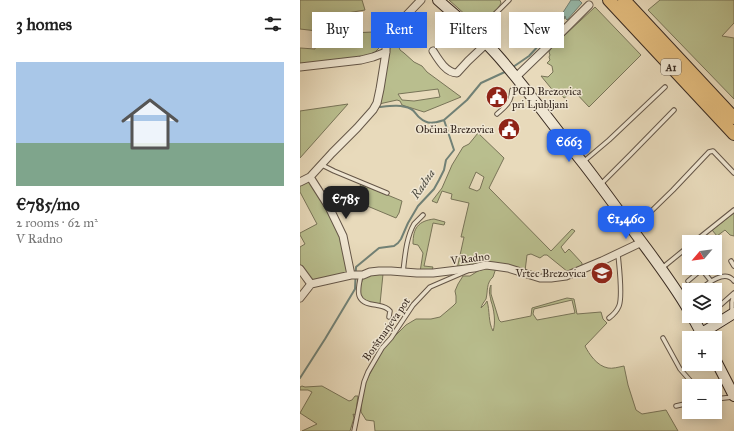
<!DOCTYPE html>
<meta charset="utf-8">
<style>
:root{--surface:#fff;--page:#f6f6f6;--text:#222;--muted:#767676;--accent:#2563eb}
body{margin:0;font-family:"IM FELL Great Primer",serif;background:var(--page);color:var(--text);height:100vh;display:flex;flex-direction:column;font-size:15px;white-space:nowrap}
*{box-sizing:border-box;margin:0}
p{font-size:13px;color:var(--muted)}
.icon{flex:none;width:22px;height:22px;fill:none;stroke:currentColor;stroke-width:2;stroke-linecap:round;stroke-linejoin:round}
.map{position:relative;flex:1;overflow:hidden}
.side{display:flex;flex-direction:column;background:var(--surface);width:300px}
.side>*{flex:none}
.top-card{position:absolute;left:12px;top:12px;width:362px;height:36px;display:flex;gap:8px}
.needle{width:26px;rotate:241deg}
.buttons{position:absolute;left:382px;top:235px;display:grid;gap:8px}
.buttons a{display:grid;place-items:center;width:40px;height:40px;border-radius:0px;background:var(--surface);box-shadow:0 2px 10px #0003;font-size:20px}
.price{position:absolute;translate:-50% -34px;padding:0 9px;border-radius:8px;background:var(--accent);color:#fff;font-size:13px;line-height:26px;filter:drop-shadow(0 1px 2px #0008)}
.price::after{content:'';position:absolute;left:50%;top:24px;width:12px;height:9px;margin-left:-6px;background:inherit;clip-path:polygon(0 0,100% 0,50% 100%)}
.price.on{background:#222;color:#fff}
ul{padding:0;list-style:none}
li{display:grid;align-content:center;gap:8px;height:212px;padding:0 16px}
li span{display:grid;place-items:center;height:124px;border-radius:0px;color:#555}
li>.icon{margin-inline-start:auto}
span .icon{width:72px;height:72px;fill:#fffc;stroke-width:1}
li b{font-size:17px}
h2{display:flex;justify-content:space-between;align-items:center;height:48px;padding:0 16px;font-size:17px}
.pill{padding:0 14px;border-radius:0px;background:var(--surface);box-shadow:0 2px 10px #0003;font-size:14px;line-height:36px}
.pill.on{background:var(--accent);color:#fff}
main{display:flex;flex:1;min-height:0}
.map>svg:first-child{display:block}
.green{fill:#b9be8e;stroke:#787458;fill-rule:evenodd}
.water{fill:#97bbae;stroke:#718176}
.lines{fill:none;stroke-linecap:round;stroke-linejoin:round}
.stream{stroke:#718176;stroke-width:2}
.service-casing{stroke:#645648;stroke-width:5.5}
.minor-casing{stroke:#645648;stroke-width:9}
.secondary-casing{stroke:#382a21;stroke-width:12}
.motorway-casing{stroke:#382a21;stroke-width:14}
.service{stroke:#f0e7d3;stroke-width:3.5}
.minor{stroke:#f0e7d3;stroke-width:7}
.secondary{stroke:#f0e7d3;stroke-width:10}
.motorway{stroke:#e4bd7e;stroke-width:12}
.labels{text-anchor:middle;stroke-width:3;stroke-linejoin:round;paint-order:stroke}
.shield{fill:#f0e7d3;stroke:#6f6356;stroke-width:1}
.shield-label{font-size:10px;font-weight:bold;fill:#382a21}
.poi-label{font-size:11px;fill:#382a21;stroke:#f0e7d3;text-anchor:end}
.street-label{font-size:11px;fill:#382a21;stroke:#f0e7d3}
.water-label{font-size:12px;font-style:italic;fill:#504e44;stroke:#f0e7d3}
</style>
<main>
<section class="side">
<h2>3 homes<svg class="icon" aria-label="filters" viewBox="0 0 24 24"><path d="M4 7h16M4 17h16"/><circle cx="9" cy="7" r="2"/><circle cx="15" cy="17" r="2"/></svg></h2>
<ul>
<li><span style="background:linear-gradient(#a9c7e8 65%,#7fa58c 0)"><svg class="icon" aria-label="home" viewBox="0 0 24 24"><path d="M3 11l9-7 9 7M6 9v11h12V9"/></svg></span><div><b>€785/mo</b><p>2 rooms · 62 m²</p><p>V Radno</p></div></li>
</ul>
</section>
<div class="map">
<svg width="434" height="431" viewBox="0 0 434 431">
<rect width="100%" height="100%" fill="#e8dabb"/>
<filter id="stains"><feTurbulence type="fractalNoise" baseFrequency=".005" numOctaves="4"/><feColorMatrix values="0 0 0 0 .2 0 0 0 0 .09 0 0 0 0 .02 0 0 0 .5 -.17"/></filter>
<radialGradient id="worn" r=".72"><stop offset=".6" stop-color="#630" stop-opacity="0"/><stop offset="1" stop-color="#630" stop-opacity=".3"/></radialGradient>
<path class="green" d="M0,0h62l3,10 -18,3 3,20 23,-1 -1,7 11,5 -11,11 -10,2 -62,7v-16l15,1 2,-18 -17,-2z
M149,0h51l1,3c-3,8 -12,12 -20,16l-5,-3 -5,2 -3,-1z
M360,0h74v23l-12,13 12,2v61l-86,-89z
M295,7l46,48 -52,52 -15,-16 -10,7 -3,-4 -2,1 -2,-3 -2,1 -14,-17 7,1 5,-5 -1,-6 -5,-3 3,-3 -1,-3 1,-2 -1,-3 2,-4z
M99,30l5,1 -7,11 3,8 4,3 10,9 8,4 5,6 34,25 -37,15 -22,-7 -2,-4 -3,-1 -18,4 11,-56 3,-8zM138,89l2,8 -26,4 -12,-1 -4,-6z
M48,104l-48,54v-47z
M178,133l26,25 -15,30 62,63 21,-22 3,2 -14,16 4,6 4,-4 13,14v3l-14,6 -21,-17h-3l-4,3 -9,-4 -4,1 -2,16 -16,-5 -52,3 7,-32h-3l8,-34 -18,-4 1,-5 -10,-3 -5,12 -5,-2 10,-13 10,-23 11,-18 6,-3zM176,172l8,5 -4,12 -3,2 -8,-3z
M8,181l10,12 22,43 8,34 -2,4 -32,6 -4,-1 -10,-13v-19l5,-3 -5,-9v-2l17,-9 -17,-32v-6z
M61,184l41,17 -3,12 -3,5 -43,-18z
M434,213v23l-4,-1 -5,-5 -8,6 -5,-6z
M134,219l11,3 -1,3 -11,-2 -9,43 9,1 -2,5h-11l3,-19 -5,-8 -5,-1c0,-16 5,-23 21,-25z
M186,268h10l-3,9c-7,6 -5,14 -7,22 -2,3 -4,5 -5,9l4,-4 2,-3c3,10 1,21 6,30 3,-8 1,-22 -2,-30 -1,-6 -3,-10 0,-16v9l8,26 2,2 30,-6 1,-8 35,-10 7,1 3,15 24,-2 2,7 4,4 -22,23c4,8 12,20 23,22 4,1 11,-1 16,-2l4,19 8,25 6,4 24,-4 12,21h-303l-1,-10 -8,-1 -5,-8v-7l3,-20 19,-36 9,-10 14,-14 10,-6h15l9,-2 13,-11 3,-3v-7l-1,-5 3,-7 5,-8h7l8,-5zM272,300l3,13 -38,7 -4,-6 1,-5z
M83,274l-3,30c-14,-1 -25,-4 -19,-21 2,-3 2,-6 6,-7 4,-2 11,-2 16,-2z
M2,386l3,1 17,-1 27,15 3,-1 3,-4h3l-2,15 -1,4 -2,-1 1,4 -4,13h-48l15,-7 -17,-11 12,-21 -4,-2h-8v-3z"/>
<path class="water" d="M271,0h8l3,3 -15,17 -5,-6z"/>
<g class="lines">
<path class="stream" d="M213,67l16,-11 36,-39
M79,107c10,-1 22,-3 32,2 4,2 5,6 9,9 8,7 14,5 24,2
M0,378l25,-39 30,-50 1,-22 23,-19 15,-2 4,-3 3,-4 7,-16 10,-17 16,-17 5,-9 5,-10 2,-10 8,-10 -10,-30 23,-20 14,-17 26,-12"/>
<g class="service-casing">
<path id="service" d="M172,29l23,-15 14,-14
M197,114c9,-8 14,-11 15,-24l9,-5
M283,162l26,-22 56,-53
M22,165l12,6 53,22
M301,184l29,-29 44,-45
M333,229l40,-39 36,-38 4,-1 21,22
M394,242l40,-32
M431,261l3,5
M362,268l27,-22
M103,272c2,-16 3,-34 11,-48 3,-3 6,-6 9,-9
M61,275c-4,17 -6,28 15,30 5,1 10,1 14,6l-1,6
M388,281l13,-11 2,1 8,10
M400,290c8,-7 25,-21 34,-9
M416,309l18,-16
M432,313v-11l2,-7
M309,318c4,-3 8,-7 10,-12 4,-10 0,-40 -1,-52
M363,338l17,31 15,17
M415,399l18,-2
M376,406l13,-3
M54,431l10,-49 4,-10 14,-24 9,-10 22,-33 17,-18 37,-16"/>
</g>
<g class="minor-casing">
<path id="minor" d="M133,51c5,8 13,22 24,22l11,-12 18,-17
M0,67l61,-7 12,-3 13,-5
M216,77l32,-31 41,-41
M10,177l19,30 14,29 8,39
M0,182l10,-5 22,-24 25,-25 16,-18 4,-7 3,-14 6,-37v-10l13,-19 22,-23
M0,269l11,15
M0,298l11,-14 40,-9h12l7,-3 9,-1h12l26,2h16l41,-5 12,-3 8,1 14,2 32,10h11l15,-2 36,-15 40,-19"/>
</g>
<g class="secondary-casing">
<path id="secondary" d="M138,0c20,18 42,35 60,56 30,34 56,71 85,107 18,23 35,47 52,70 19,26 38,50 54,78
M392,316l12,22
M402,333l32,-20
M415,359l19,37"/>
</g>
<g class="motorway-casing">
<path id="motorway" d="M309,0l125,134
M324,0l110,118"/>
</g>
<use href="#service" class="service"/>
<use href="#minor" class="minor"/>
<use href="#secondary" class="secondary"/>
<use href="#motorway" class="motorway"/>
</g>
<defs>
<g id="civic-disc" transform="scale(1.15)"><circle r="9.5" fill="#8f2418" stroke="#f0e7d3"/><path d="M-.6-6.5H3V-4.5H.6V-3L4-1V1h2V6H-6V1h2V-1L-.6-3ZM-1.2 2.5V6h2.4V2.5Z" fill="#fff"/></g>
<g id="school-disc" transform="scale(1.15)"><circle r="9.5" fill="#8f2418" stroke="#f0e7d3"/><path d="M0-5L7-2L0 1L-7-2ZM-4 1L0 2.5L4 1V4Q0 6-4 4Z" fill="#fff"/></g>
</defs>
<g fill-rule="evenodd">
<use href="#civic-disc" x="197" y="97"/>
<use href="#civic-disc" x="209" y="129"/>
<use href="#school-disc" x="302" y="273"/>
</g>
<g class="labels">
<rect class="shield" x="361" y="59" width="20" height="16" rx="3"/>
<g class="shield-label">
<text x="371" y="71">A1</text>
</g>
<g class="poi-label">
<text x="212" y="95" text-anchor="start">PGD Brezovica<tspan x="212" dy="13">pri Ljubljani</tspan></text>
<text x="194" y="133">Občina Brezovica</text>
<text x="286" y="277">Vrtec Brezovica</text>
</g>
<g class="street-label">
<text transform="translate(170 258) rotate(-7)" y="4">V Radno</text>
<text transform="translate(86 329) rotate(-55)" y="4">Borštnarjeva pot</text>
</g>
<g class="water-label">
<text transform="translate(123 184) rotate(-56)" y="4">Radna</text>
</g>
</g>
<rect width="100%" height="100%" filter="url(#stains)"/>
<rect width="100%" height="100%" fill="url(#worn)"/>
</svg>
<div class="buttons">
<a><svg class="needle" viewBox="-14 -14 28 28"><path d="M0-13l5 13h-10z" fill="#e53935"/><path d="M0 13l5-13h-10z" fill="#767676"/></svg></a>
<a><svg class="icon" aria-label="layers" viewBox="0 0 24 24"><path d="M12 4l9 5-9 5-9-5zM3 14l9 5 9-5"/></svg></a>
<a>+</a>
<a>−</a>
</div>
<b class="price" style="left:269px;top:163px">€663</b>
<b class="price on" style="left:46px;top:220px">€785</b>
<b class="price" style="left:326px;top:240px">€1,460</b>
<div class="top-card">
<a class="pill">Buy</a>
<a class="pill on">Rent</a>
<a class="pill">Filters</a>
<a class="pill">New</a>
</div>
</div>
</main>
